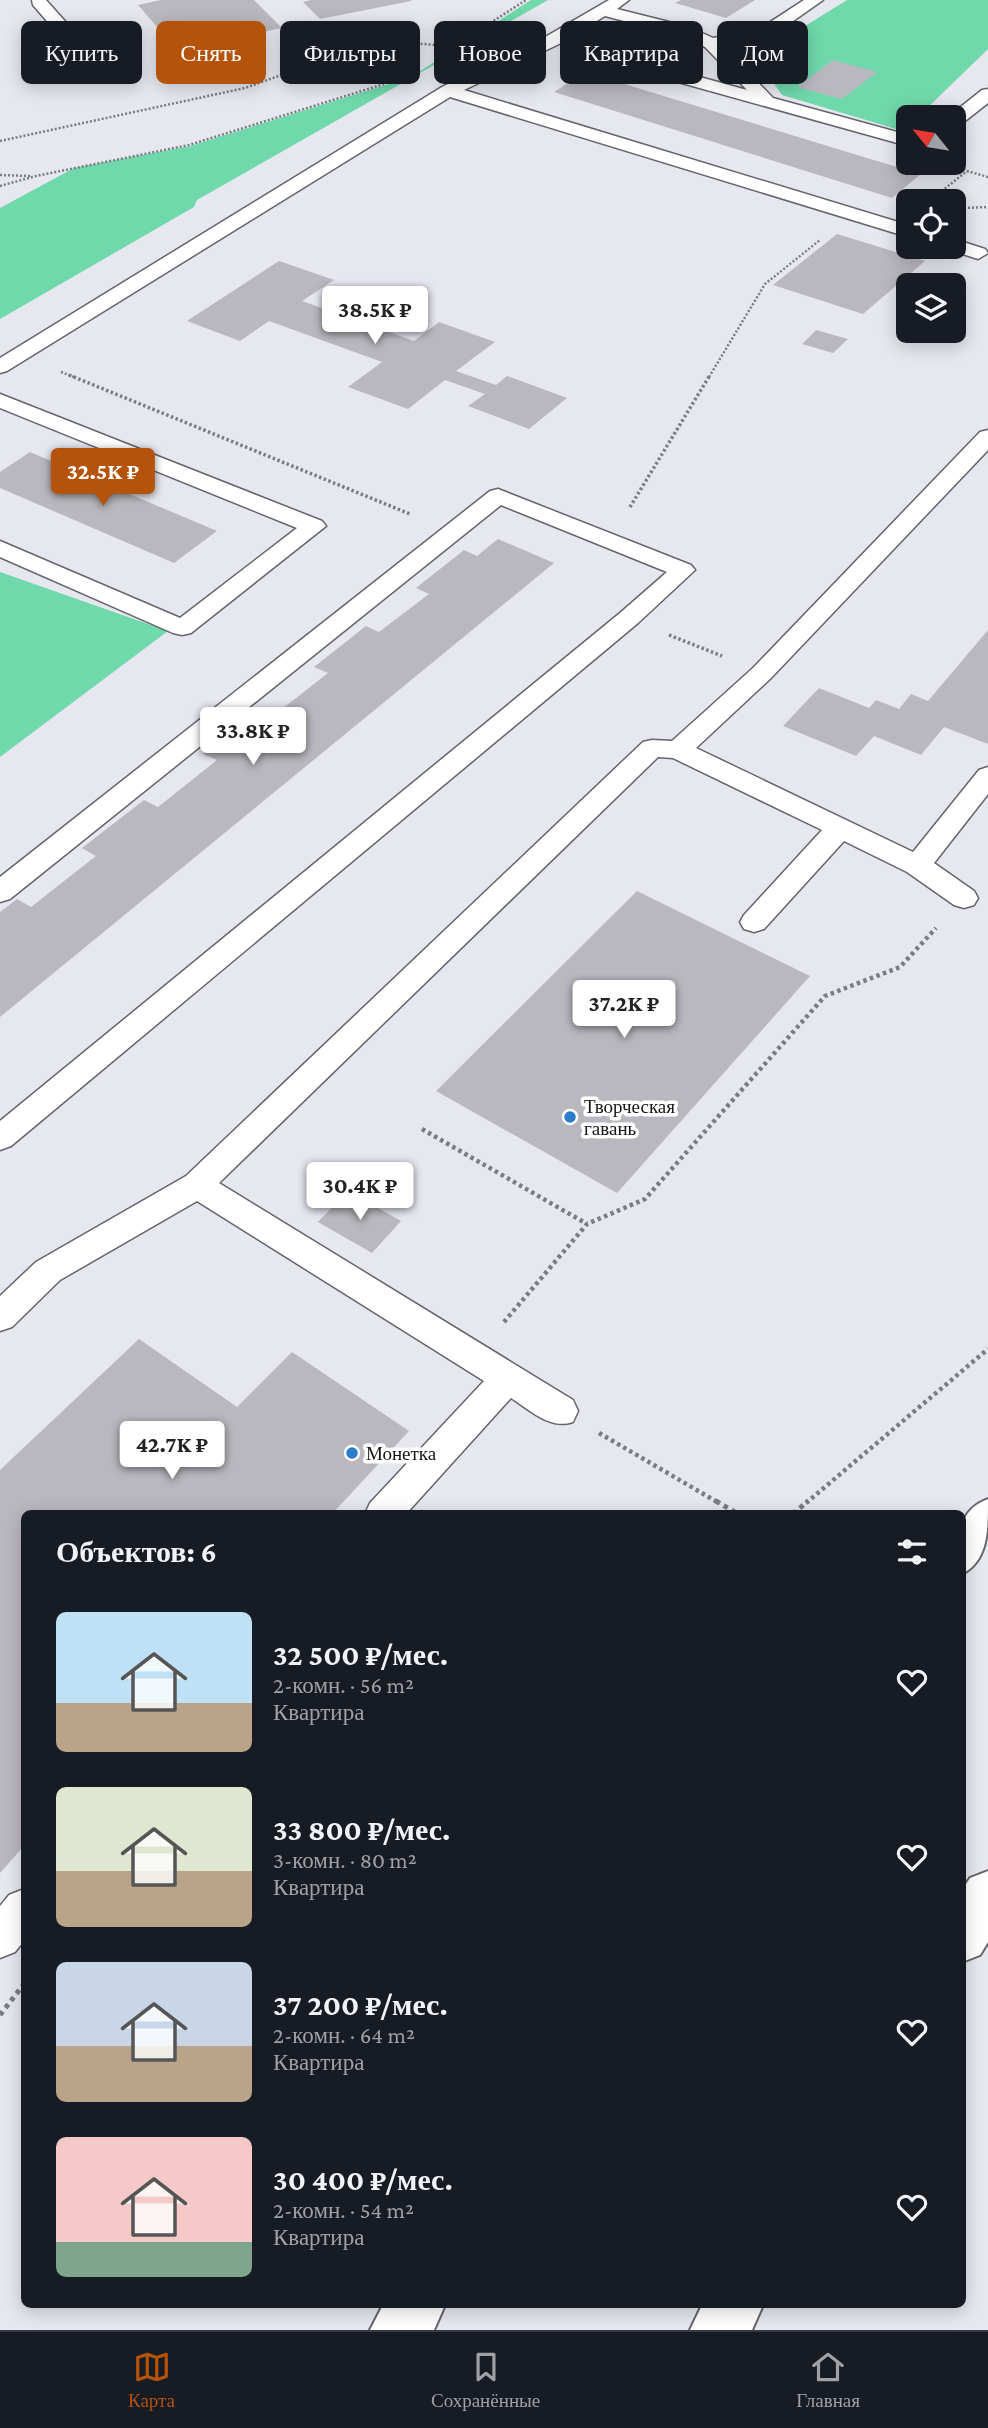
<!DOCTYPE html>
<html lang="ru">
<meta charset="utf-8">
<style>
:root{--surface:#171b24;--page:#242831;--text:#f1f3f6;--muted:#9ea1a6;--line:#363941;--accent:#b45309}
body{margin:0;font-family:"Crimson Pro",serif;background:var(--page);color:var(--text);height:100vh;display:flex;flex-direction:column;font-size:26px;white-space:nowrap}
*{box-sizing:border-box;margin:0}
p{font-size:23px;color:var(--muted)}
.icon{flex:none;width:38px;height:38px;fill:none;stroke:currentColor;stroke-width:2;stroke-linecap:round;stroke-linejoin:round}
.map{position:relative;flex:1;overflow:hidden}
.panel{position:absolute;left:21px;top:1510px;width:945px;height:798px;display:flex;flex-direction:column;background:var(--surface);border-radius:10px;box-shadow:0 4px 18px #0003}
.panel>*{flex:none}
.top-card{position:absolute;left:21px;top:21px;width:947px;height:63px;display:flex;gap:14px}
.needle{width:46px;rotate:300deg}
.buttons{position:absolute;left:896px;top:105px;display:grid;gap:14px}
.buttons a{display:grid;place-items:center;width:70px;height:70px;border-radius:10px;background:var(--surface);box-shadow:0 4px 18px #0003;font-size:35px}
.price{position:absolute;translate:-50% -60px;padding:0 16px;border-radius:7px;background:#fff;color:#222;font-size:23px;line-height:46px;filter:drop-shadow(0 2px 4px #0008)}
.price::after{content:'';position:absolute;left:50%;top:42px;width:21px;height:16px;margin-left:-10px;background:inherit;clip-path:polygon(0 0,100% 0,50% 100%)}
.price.current{background:var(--accent);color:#fff}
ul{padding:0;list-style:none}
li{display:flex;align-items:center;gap:21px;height:175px;padding:0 35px}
li span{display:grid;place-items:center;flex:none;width:196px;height:140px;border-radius:10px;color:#555}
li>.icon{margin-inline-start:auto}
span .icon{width:84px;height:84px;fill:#fffc;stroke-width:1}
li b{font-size:30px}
h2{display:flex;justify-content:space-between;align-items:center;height:84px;padding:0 35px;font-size:30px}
.pill{padding:0 24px;border-radius:10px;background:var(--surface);box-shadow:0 4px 18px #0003;font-size:24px;line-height:63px}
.pill.current{background:var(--accent);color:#fff}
.dock{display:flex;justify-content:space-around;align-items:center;height:98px;border-top:2px solid var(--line);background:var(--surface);font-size:19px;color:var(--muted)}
.dock a{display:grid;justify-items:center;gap:4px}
.dock .current{color:var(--accent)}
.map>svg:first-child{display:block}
.green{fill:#70d9ac}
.building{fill:#bab8bf}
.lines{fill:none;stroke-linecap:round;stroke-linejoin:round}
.lane-casing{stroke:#64656b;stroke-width:3}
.primary-casing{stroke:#64656b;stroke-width:4}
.path-far3{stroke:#7b7c81;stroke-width:2.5;stroke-dasharray:2 2;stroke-linecap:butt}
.path-far2{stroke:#7b7c81;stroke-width:3.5;stroke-dasharray:2.5 2.5;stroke-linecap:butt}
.path-far1{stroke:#7b7c81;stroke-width:4.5;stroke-dasharray:3.5 3.5;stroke-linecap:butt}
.path{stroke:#7b7c81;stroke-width:5;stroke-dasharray:4.5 4.5;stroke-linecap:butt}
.lane{fill:#fff;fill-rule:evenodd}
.primary{fill:#fff;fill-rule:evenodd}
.poi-dot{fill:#2b7ccb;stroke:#fff;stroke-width:2.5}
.labels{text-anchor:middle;stroke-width:7;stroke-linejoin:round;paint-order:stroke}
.poi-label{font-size:19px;fill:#151518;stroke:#fff;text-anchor:start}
</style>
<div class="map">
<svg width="988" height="2330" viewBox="0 0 988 2330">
<rect width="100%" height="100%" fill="#e6e7ef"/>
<path class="green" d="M531,0h17l-351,200 -3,7 -194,112v-111l74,-40 116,-22 221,-69z
M847,0h141v49l-70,68h-10v9l-5,5 -121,-36 -27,-38z
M0,572l168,59 -168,126z"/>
<path class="building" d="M161,0h93l28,28 -105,22 -39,-45z
M311,0h100v1l-91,18 -17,-17z
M681,0h74l-29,18 -51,-15z
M833,60l44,12 -35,27 -45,-12z
M585,72l292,89 44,13 -29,24 -338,-106z
M837,234l88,27 -62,53 -90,-29z
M279,261l55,19 -32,21 112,40 25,-19 56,20 -39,29 40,14 11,-9 60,22 -38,31 -61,-23 17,-12 -40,-14 -37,29 -60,-22 34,-25 -113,-41 -29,20 -53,-20z
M816,330l32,9 -15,14 -31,-9z
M30,452l187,79 -43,32 -174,-75v-16z
M498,539l56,24 -554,454v-105l17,-13 14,8 65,-51 -14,-8 62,-48 14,7 59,-47 -14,-6 57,-45 13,7 55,-43 -14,-6 52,-41 13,6 50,-38 -13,-6 48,-38 13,6z
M988,630v114l-44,-17 -23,28 -47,-19 -18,20 -73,-30 36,-38 50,20 7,-8 23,9 12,-15 17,7z
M637,891l173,85 -193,217 -181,-102z
M348,1191l53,30 -29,32 -54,-31z
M139,1339l98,68 55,-55 117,79 -77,83h-308v332l-24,27v-403z"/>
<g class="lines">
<g class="lane-casing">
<path id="lane" d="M32,0h14l42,47 26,-5 8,5c-8,8 -33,12 -44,10l-45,-52z
M609,0h20l-12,9 72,18 24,11 45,-8 46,-30h19l-54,38 -46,8 50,52 135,37v11l-316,-88 -3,-4 3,-4 6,-1 149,41 -42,-43 -28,-12 -72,-19 -46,28 -95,46 444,135v12l-458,-140 -443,274 -7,2v-15l442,-271 105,-51z
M988,89v14l-28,22 -6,1v-9h-6l34,-27z
M954,239l31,10 3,4 -10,6 -31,-10 -2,-2h9z
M0,394l322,127 4,5 -135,107 -9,2 -9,-2 -173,-76v-16l180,77 117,-90 -297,-120z
M988,430v20l-217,228 -75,70 217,104 66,-82 9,-3v27l-54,69 40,28 4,7 -4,7 -10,3 -10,-3 -47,-33 -63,-31 -80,88 -10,3 -10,-3 -4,-7 4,-7 78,-85 -149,-72 -15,-1 -439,426 354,217 5,11 -5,11c-23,8 -43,-12 -62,-24l-105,116h-41l5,-11 114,-122 -287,-180 -137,79 -48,47 -12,4v-35l36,-34 150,-86 457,-434 9,-2 20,1 81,-73 227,-236z
M498,489l193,76 4,5 -57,53 -627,523 -11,4v-29l620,-508 47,-41 -166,-67 -491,394 -10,3v-25l490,-386z
M24,1889v52l-9,11 -15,6v-52l9,-11z"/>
</g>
<g class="primary-casing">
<path id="primary" d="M988,1499c0,32 0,62 -26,75 0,-33 -10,-61 26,-75z
M988,1871v71l-8,13 -18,7v-72l8,-12z
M383,2305h62l-11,25h-64z
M702,2305h61l-11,25h-62z"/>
</g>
<path class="path-far3" d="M470,36l56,-36
M0,141l245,-53 39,-14 64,-30 17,-4 87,6
M953,163l14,8 21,6
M0,175l31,1
M0,186l36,-10 153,-31 195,-61
M929,201l38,-30
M964,208l24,-1
M61,372l13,5
M709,377l56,-93 55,-44"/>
<path class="path-far2" d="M69,375l341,139
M630,507l80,-132
M669,635l53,21"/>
<path class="path-far1" d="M422,1129l165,95
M504,1322l83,-98 58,-25 180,-203 75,-29 36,-39
M599,1433l120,70
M806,1503l182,-154"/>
<path class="path" d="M716,1501l22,13
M793,1514l15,-13
M0,2015l24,-31"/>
<use href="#lane" class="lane"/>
<use href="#primary" class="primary"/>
</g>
<g class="poi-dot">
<circle cx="570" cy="1117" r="7"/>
<circle cx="352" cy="1453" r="7"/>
</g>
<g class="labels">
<g class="poi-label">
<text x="584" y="1113">Творческая<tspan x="584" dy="22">гавань</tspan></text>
<text x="366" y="1460">Монетка</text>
</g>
</g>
</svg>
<div class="buttons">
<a><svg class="needle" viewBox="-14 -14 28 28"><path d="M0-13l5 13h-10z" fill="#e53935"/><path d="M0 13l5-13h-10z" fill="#9ea1a6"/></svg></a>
<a><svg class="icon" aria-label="locate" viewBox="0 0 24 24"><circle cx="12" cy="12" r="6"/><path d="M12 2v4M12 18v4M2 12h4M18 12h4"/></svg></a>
<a><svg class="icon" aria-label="layers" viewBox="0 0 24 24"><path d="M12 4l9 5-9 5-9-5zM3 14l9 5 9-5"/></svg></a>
</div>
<b class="price" style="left:375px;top:346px">38.5K ₽</b>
<b class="price current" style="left:103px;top:508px">32.5K ₽</b>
<b class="price" style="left:253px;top:767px">33.8K ₽</b>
<b class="price" style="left:624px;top:1040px">37.2K ₽</b>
<b class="price" style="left:360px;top:1222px">30.4K ₽</b>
<b class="price" style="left:172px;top:1481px">42.7K ₽</b>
<div class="top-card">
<a class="pill">Купить</a>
<a class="pill current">Снять</a>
<a class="pill">Фильтры</a>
<a class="pill">Новое</a>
<a class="pill">Квартира</a>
<a class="pill">Дом</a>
</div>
<section class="panel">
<h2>Объектов: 6<svg class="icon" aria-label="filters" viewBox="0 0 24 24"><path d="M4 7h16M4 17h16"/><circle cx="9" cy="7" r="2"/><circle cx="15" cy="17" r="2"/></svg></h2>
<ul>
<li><span style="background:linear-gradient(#bfe0f5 65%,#b9a48a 0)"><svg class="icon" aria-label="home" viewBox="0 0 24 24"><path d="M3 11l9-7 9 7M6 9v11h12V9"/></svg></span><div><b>32 500 ₽/мес.</b><p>2-комн. · 56 m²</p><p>Квартира</p></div><svg class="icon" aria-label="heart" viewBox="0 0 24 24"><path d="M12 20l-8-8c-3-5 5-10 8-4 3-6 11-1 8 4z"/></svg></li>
<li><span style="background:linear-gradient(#dfe7d0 60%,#b9a48a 0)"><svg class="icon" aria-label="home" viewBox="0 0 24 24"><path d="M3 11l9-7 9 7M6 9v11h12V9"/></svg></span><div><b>33 800 ₽/мес.</b><p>3-комн. · 80 m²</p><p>Квартира</p></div><svg class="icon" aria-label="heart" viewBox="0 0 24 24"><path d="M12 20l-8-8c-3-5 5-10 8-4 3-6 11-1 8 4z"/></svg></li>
<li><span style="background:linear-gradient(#c9d6e8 60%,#b9a48a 0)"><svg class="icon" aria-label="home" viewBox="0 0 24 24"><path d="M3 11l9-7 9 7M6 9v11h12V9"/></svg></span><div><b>37 200 ₽/мес.</b><p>2-комн. · 64 m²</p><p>Квартира</p></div><svg class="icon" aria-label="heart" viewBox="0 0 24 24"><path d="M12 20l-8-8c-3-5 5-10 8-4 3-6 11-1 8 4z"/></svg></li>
<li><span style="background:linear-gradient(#f6c9c9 75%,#7fa58c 0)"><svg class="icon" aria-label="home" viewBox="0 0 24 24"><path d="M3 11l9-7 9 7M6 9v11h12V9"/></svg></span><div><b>30 400 ₽/мес.</b><p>2-комн. · 54 m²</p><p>Квартира</p></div><svg class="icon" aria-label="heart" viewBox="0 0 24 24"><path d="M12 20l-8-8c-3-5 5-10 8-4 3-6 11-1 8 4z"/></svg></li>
</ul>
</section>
</div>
<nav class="dock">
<a class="current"><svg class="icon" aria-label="map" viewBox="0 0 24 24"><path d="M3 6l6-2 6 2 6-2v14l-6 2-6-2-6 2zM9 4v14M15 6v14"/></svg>Карта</a>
<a><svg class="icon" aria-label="saved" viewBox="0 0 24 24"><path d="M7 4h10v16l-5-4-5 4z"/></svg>Сохранённые</a>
<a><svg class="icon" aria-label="home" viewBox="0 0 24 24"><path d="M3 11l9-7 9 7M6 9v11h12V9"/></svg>Главная</a>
</nav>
